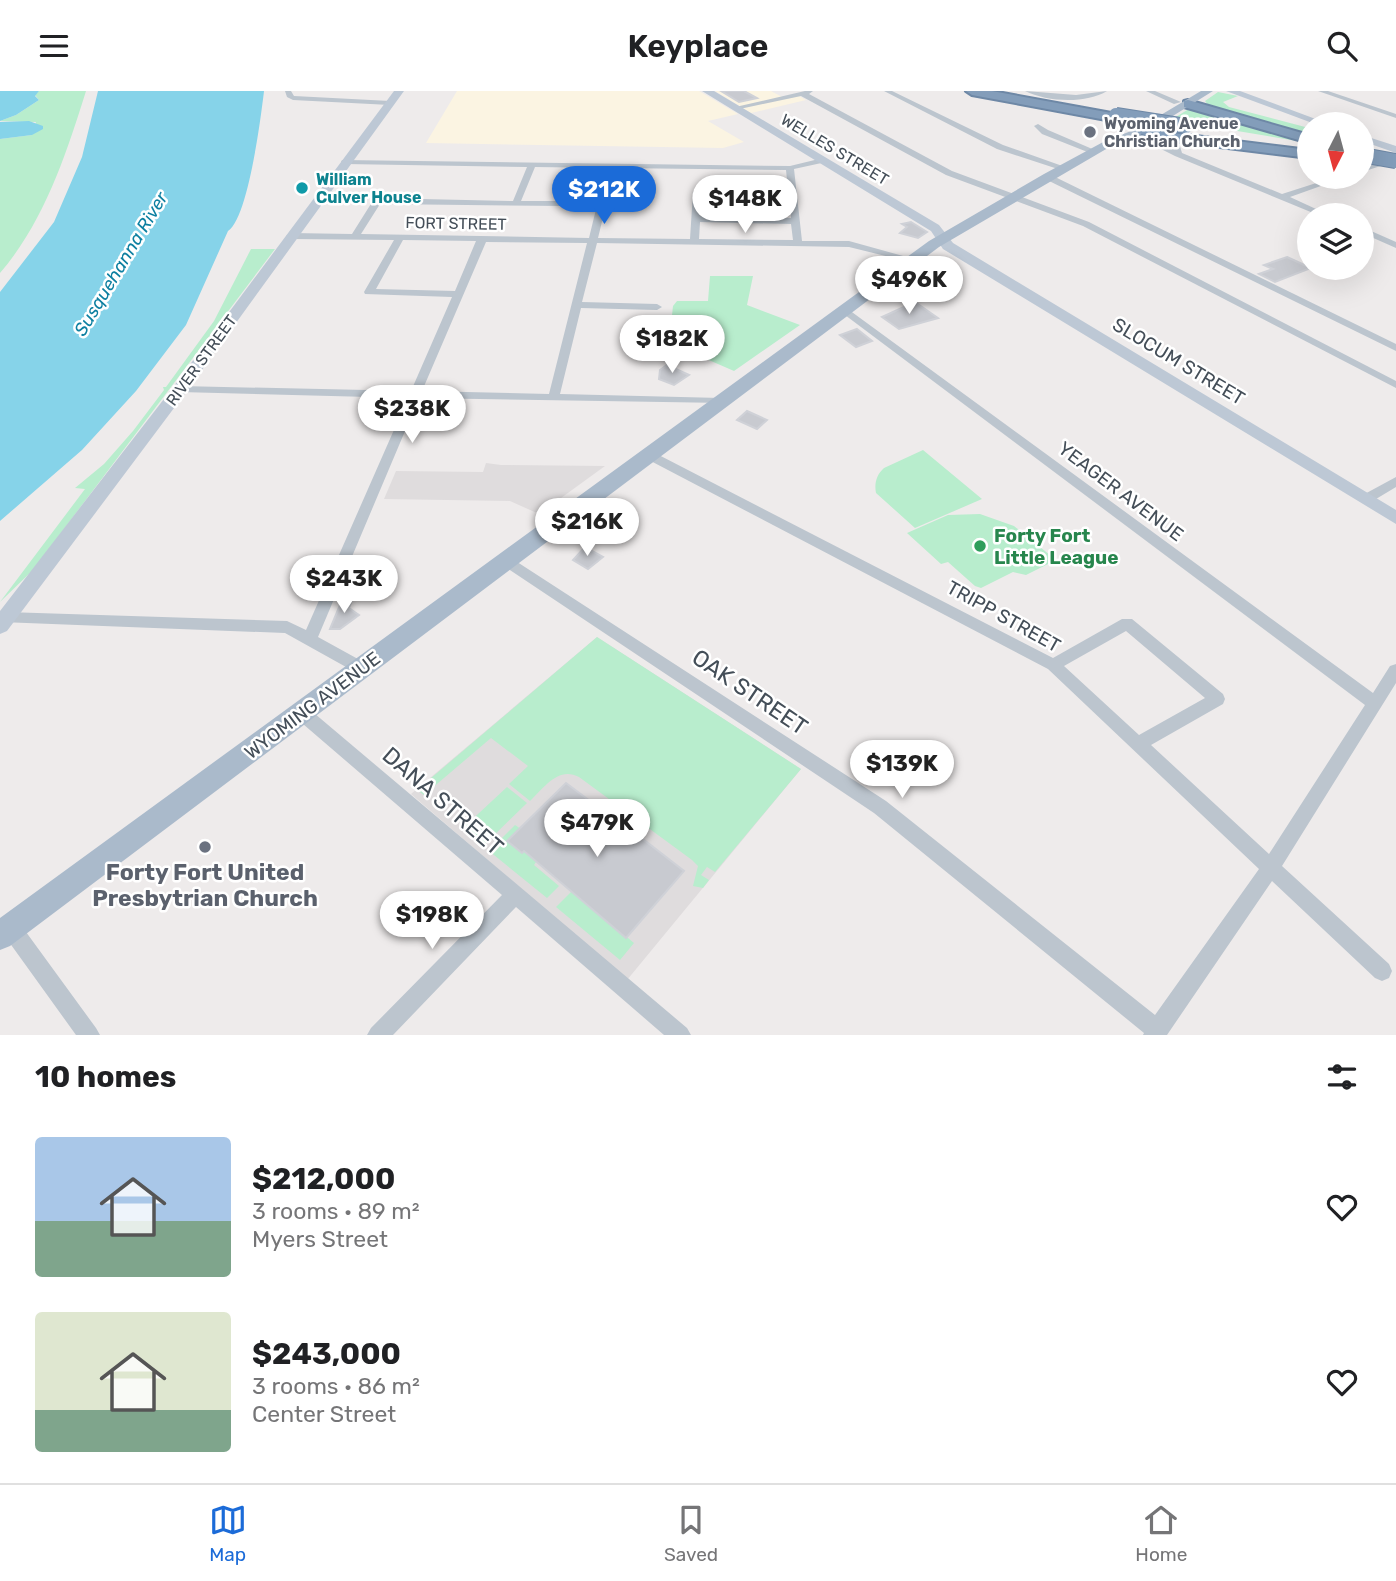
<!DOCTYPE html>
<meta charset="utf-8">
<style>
:root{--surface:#fff;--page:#f6f6f6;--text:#202124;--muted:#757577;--line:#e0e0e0;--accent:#1b6bd8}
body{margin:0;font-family:Rubik,sans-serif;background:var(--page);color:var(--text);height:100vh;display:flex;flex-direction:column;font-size:26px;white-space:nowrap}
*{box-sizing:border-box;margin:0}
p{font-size:23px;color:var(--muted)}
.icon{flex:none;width:38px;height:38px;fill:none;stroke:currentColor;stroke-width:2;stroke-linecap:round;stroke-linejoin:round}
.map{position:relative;height:944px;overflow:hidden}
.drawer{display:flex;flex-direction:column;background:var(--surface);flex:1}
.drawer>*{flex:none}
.needle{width:46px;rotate:186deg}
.controls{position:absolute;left:1297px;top:21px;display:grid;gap:14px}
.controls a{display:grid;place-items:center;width:77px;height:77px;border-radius:50%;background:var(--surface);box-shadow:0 7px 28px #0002;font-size:35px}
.price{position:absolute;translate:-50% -60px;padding:0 16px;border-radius:24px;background:#fff;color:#222;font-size:23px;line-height:46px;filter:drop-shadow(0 2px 4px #0008)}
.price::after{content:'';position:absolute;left:50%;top:42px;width:21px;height:16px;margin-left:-10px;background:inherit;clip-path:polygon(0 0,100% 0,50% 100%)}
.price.current{background:var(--accent);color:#fff}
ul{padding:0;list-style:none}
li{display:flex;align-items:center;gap:21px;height:175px;padding:0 35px}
li span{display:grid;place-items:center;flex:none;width:196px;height:140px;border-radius:7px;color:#555}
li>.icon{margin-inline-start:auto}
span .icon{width:84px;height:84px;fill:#fffc;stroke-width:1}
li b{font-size:30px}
h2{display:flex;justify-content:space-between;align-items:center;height:84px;padding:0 35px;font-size:30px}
header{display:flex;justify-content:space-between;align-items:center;height:91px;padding:0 35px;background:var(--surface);font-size:32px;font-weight:600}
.dock{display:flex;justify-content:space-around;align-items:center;height:98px;border-top:2px solid var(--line);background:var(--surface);font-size:19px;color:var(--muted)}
.dock a{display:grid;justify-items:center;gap:4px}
.dock .current{color:var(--accent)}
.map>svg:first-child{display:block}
.commercial{fill:#fbf4e2}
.education{fill:#dfdcdd}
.green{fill:#b8edcd}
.water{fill:#86d3e9}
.building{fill:#c8cad0;stroke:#cfd1d7;stroke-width:2}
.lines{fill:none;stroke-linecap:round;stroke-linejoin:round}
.highway-casing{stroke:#6e88a6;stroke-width:4}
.street{fill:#bcc5ce;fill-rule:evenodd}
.secondary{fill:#bdc8d5;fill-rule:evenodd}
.primary{fill:#aabacb;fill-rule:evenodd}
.highway{fill:#839dba;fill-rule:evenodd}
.highway-bridge-casing{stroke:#6e88a6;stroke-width:16;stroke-linecap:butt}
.highway-bridge{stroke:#839dba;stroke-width:14}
.worship-dot{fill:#6b7280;stroke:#fff;stroke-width:2.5}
.culture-dot{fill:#0f9aa8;stroke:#fff;stroke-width:2.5}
.leisure-dot{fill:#2e9e5b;stroke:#fff;stroke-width:2.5}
.labels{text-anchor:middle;stroke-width:5;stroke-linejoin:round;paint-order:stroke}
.far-worship-label{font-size:16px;font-weight:bold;fill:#5b616d;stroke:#fff;text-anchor:start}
.far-street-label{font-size:16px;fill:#444e58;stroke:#fff}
.far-culture-label{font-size:16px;font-weight:bold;fill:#0d838f;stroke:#fff;text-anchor:start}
.far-water-label{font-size:18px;font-style:italic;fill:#0e80a1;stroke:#fff}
.street-label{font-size:19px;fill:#444e58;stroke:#fff}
.leisure-label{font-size:19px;font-weight:bold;fill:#27864d;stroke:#fff;text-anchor:start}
.near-street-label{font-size:23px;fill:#444e58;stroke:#fff}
.near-worship-label{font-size:23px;font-weight:bold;fill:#5b616d;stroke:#fff}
</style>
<header><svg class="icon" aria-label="menu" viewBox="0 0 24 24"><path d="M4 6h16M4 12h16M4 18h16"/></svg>Keyplace<svg class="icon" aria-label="search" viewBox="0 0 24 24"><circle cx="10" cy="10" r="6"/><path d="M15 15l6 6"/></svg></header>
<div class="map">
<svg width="1396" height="944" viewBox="0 0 1396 944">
<rect width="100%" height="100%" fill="#eeebeb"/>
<path class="commercial" d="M457,0h242l39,23 -30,7 36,21 -21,6 -297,-5z
M715,0h56l15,8 13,-3 7,4 -55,13z"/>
<path class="education" d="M486,372l15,2 104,1 -66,48 -29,-13 -126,-2 12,-28 87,1z
M597,546l204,132 -174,211 -216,-186z"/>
<path class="green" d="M39,0h47c-20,64 -42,131 -86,182v-134l32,-4 4,-13 -36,-1 16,-6 23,-15 -4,-5z
M1218,1l20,4 -15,6 6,5 80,21v8l-98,-27 -6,-8z
M1192,16l117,36 -138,-23z
M251,158h24l-242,321 -33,32 85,-113 -10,-1 29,-24 29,-33 31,-41 -1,-3h3l48,-66z
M710,185h43l-6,29 53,20 -66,46 -46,-20 17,-13 -29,-8 -5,-5 2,-19 4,-5h31z
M923,359l59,49 -67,29 -39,-35c-2,-10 1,-19 8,-25z
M980,423l34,12 42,34 -30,15 -13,-3 -32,16 -6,-2 -27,-24 -7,2 -34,-31 41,-18z
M597,546l204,132 -86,103 -8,-5 -6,8 8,5 -6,8 -10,-2 5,-20 -6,-6 -113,-83c-21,-11 -35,11 -49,24l-21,-17 19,-18 -37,-28 -67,57 -7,-5z
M507,696l20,16 -44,43 -20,-18z
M515,734l6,4 1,24 2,-2 12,11 -2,3 25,21 -12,12 -58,-47z
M572,800l62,52 -14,17 -64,-53z"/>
<path class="water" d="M0,0h39l-4,5 4,4 -23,15 -16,6z
M98,0h166c-3,26 -16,128 -36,140l-42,94 -50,66 -54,59 -82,71v-229l54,-70 28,-65z
M0,31l29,-1 14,5v3l-11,6 -32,4z"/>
<path class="building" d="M721,0h23l13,7 -18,4z
M911,131l16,10 -9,6 -18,-5 7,-6 -5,-3z
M1287,166l24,11 -36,14 -16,-8 14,-5 -9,-4z
M915,211l23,16 -39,11 -17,-12z
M857,238l15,12 -16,6 -16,-12z
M667,274l22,10 -15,10 -15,-6 1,-9z
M747,320l20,9 -10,9 -20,-9z
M585,456l18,10 -15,12 -15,-9z
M342,509h10l-3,8 10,7 -19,14h-10z
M566,692l36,27 1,-2 81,63 -58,67 -102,-87 -2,2 -15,-12z"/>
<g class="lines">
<g class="highway-casing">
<path id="highway" d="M966,0h26l125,23 6,4 -6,4 -145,-27z
M1188,9l121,35v8l-125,-36v-6z
M1143,35l21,6 145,18v8l-146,-18 -25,-7v-6z"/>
</g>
<path class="street" d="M285,0h6l3,5 96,5 4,2 -4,2 -97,-5 -6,-3z
M805,0h8l-4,3 143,77 137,51 307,159v7l-313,-162 -137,-51 -145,-79 -66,14 -4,-2z
M884,0h8l111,54 65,23 -7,2 -64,-21z
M1025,0l51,4 31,-4c-21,13 -60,11 -82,0z
M1146,0h9l26,11 -7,2z
M1318,0h10l68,23v4z
M1038,33l10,6 49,21 -7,2 -48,-19 -8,-8z
M1158,51l21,1 3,10 100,41 53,-17h11l-56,20 39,18h-11l-143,-59 -20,-10v-4z
M1396,66v4l-34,11v-5z
M823,67l4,2 -1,2 -32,7 8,72h47l65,18v4l-65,-16 -252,-4 -15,59 75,2 5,3 -5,3 -76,-2 -21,86 161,4 4,1v4l-306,-5 -101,239 49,27 2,4 -2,4 -6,2 -6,-2 -70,-39 -284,-11v-8l5,-2 281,9 19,9 102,-232 -228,-6 -6,-3 6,-3 231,5 41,-94 -87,-3 -1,-2 30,-52 -103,-1 -5,-3 5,-3 61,1 22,-35 3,-1 136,3 14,-34 -182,-3 -4,-2 1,-2 448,6zM535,76l71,1 -17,70 -228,-4 19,-30 184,2v-4l-3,-1h-40zM615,77l171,2 5,48 -91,-2 1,-24 -4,-3 -4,3 -3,47 -92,-1zM700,131l91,2 2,16 -94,-1zM403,149l73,1 -21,50 -79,-2zM486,151l101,1 -38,151 -127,-3z
M1045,84h6l345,169v7l-351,-172z
M1362,136l34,15v6l-34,-15z
M845,216l528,386 17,-27 6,-2v19l-114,183 107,98 3,7 -3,7 -7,3 -7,-3 -103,-97 -105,154h-24l1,-2 -270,-220 -373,-249 -2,-3 2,-3h10l375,243 269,214 104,-146 -211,-200 -403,-211 -2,-3 2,-3h8l400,206 69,-39h10l91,75 2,5 -2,5 -72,41 118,109 96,-149 -524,-393 -1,-2zM1126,540l79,67 -66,37 -75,-69z
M1396,386v10l-25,15h-10l-2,-3 2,-3z
M302,615l6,2 379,320 4,7h-27l-148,-128 -123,128h-26l4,-7 131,-133 -206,-177 -2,-5 2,-5z
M11,827l7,3 78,107 4,7h-24l-72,-100 -3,-7 3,-7z"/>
<path class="secondary" d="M394,0h10l-218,301 -179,239 -7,3v-23l174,-225z
M702,0h12l225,134 14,18 443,267v14l-453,-275 -12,-18z
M1226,0h14l89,33h-14z
M1362,44l34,11v7l-34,-12z"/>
<path class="primary" d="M1201,0h12l-66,41 -34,13 -174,102 -929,699 -10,4v-32l929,-677 115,-67 61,-33 34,-13z"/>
<use href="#highway" class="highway"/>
<g class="highway-bridge-casing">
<path id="highway-bridge" d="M1116,24l70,11
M1362,64l34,6"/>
</g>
<use href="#highway-bridge" class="highway-bridge"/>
</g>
<g class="worship-dot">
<circle cx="1090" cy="41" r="7"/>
<circle cx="205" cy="756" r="7"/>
</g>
<circle class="culture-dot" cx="302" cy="97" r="7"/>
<circle class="leisure-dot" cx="980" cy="455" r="7"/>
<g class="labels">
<g class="far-worship-label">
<text x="1104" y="38">Wyoming Avenue<tspan x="1104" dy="18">Christian Church</tspan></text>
</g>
<g class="far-street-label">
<text transform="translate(835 58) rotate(31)" y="6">WELLES STREET</text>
<text transform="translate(456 132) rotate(1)" y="6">FORT STREET</text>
<text transform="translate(201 269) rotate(-54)" y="6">RIVER STREET</text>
</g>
<g class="far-culture-label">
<text x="316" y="94">William<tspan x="316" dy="18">Culver House</tspan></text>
</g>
<g class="far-water-label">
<text transform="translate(121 173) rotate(-59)" y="6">Susquehanna River</text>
</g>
<g class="street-label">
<text transform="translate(1179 270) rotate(31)" y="7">SLOCUM STREET</text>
<text transform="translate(1121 400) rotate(37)" y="7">YEAGER AVENUE</text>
<text transform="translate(1004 525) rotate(29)" y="7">TRIPP STREET</text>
<text transform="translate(312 614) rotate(-37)" y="7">WYOMING AVENUE</text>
</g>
<g class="leisure-label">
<text x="994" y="451">Forty Fort<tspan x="994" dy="22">Little League</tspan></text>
</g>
<g class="near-street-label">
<text transform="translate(750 601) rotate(34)" y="8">OAK STREET</text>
<text transform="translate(443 710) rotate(41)" y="8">DANA STREET</text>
</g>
<g class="near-worship-label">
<text x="205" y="789">Forty Fort United<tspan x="205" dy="26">Presbytrian Church</tspan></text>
</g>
</g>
</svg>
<div class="controls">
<a><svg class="needle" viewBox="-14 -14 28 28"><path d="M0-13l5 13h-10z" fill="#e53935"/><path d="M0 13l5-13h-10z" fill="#757577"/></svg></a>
<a><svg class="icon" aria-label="layers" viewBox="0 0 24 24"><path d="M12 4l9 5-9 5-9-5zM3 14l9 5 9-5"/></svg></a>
</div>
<b class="price current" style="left:604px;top:135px">$212K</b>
<b class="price" style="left:745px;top:144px">$148K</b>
<b class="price" style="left:909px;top:225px">$496K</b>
<b class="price" style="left:672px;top:284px">$182K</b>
<b class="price" style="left:412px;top:354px">$238K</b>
<b class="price" style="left:587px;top:467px">$216K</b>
<b class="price" style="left:344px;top:524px">$243K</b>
<b class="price" style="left:902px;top:709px">$139K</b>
<b class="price" style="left:597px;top:768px">$479K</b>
<b class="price" style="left:432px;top:860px">$198K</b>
</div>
<section class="drawer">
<h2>10 homes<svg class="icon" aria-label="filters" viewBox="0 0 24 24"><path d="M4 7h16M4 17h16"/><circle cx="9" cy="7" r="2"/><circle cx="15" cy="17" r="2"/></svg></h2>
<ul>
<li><span style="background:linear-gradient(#a9c7e8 60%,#7fa58c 0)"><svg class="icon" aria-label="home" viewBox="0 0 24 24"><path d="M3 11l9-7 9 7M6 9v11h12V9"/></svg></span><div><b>$212,000</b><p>3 rooms · 89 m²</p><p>Myers Street</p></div><svg class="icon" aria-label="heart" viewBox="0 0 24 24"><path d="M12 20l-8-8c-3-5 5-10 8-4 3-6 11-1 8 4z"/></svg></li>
<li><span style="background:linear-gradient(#dfe7d0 70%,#7fa58c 0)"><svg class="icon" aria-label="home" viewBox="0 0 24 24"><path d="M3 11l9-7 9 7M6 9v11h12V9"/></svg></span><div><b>$243,000</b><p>3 rooms · 86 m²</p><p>Center Street</p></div><svg class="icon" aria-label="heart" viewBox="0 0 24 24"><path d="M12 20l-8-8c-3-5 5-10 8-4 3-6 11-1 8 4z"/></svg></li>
</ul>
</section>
<nav class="dock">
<a class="current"><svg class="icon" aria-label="map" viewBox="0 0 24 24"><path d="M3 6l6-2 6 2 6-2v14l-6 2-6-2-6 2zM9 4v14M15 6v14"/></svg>Map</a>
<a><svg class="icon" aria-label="saved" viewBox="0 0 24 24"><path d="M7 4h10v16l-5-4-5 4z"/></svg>Saved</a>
<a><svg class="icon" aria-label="home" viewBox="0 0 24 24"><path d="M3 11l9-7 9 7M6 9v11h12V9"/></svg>Home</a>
</nav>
